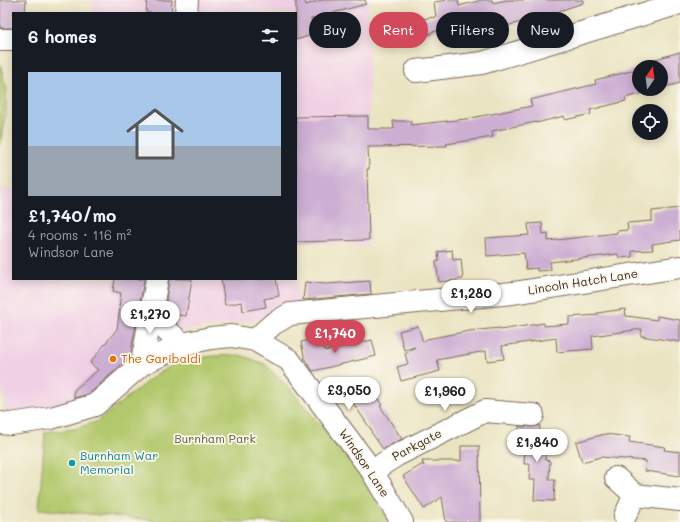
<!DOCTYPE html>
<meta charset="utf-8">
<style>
:root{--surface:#171b24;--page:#242831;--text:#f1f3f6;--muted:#9ea1a6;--line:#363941;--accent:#d1495b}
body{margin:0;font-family:Mali,sans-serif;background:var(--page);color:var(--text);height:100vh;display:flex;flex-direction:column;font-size:15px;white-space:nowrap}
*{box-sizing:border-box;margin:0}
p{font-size:13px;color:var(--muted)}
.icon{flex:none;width:22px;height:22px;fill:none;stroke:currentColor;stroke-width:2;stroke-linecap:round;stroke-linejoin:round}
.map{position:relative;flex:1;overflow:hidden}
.sheet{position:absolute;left:12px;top:12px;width:285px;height:268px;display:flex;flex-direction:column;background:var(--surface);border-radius:0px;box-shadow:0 2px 10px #0003}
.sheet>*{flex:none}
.top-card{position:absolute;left:309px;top:12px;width:311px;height:36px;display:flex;gap:8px}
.needle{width:26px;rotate:14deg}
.tools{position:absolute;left:632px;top:60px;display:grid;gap:8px}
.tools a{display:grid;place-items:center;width:36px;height:36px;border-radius:50%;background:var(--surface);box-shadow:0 2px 10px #0003;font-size:20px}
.price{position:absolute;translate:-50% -34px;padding:0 9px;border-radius:14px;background:#fff;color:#222;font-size:13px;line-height:26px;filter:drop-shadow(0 1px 2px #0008)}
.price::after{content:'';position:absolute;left:50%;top:24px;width:12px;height:9px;margin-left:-6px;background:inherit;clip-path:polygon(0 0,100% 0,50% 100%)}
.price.on{background:var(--accent);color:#fff}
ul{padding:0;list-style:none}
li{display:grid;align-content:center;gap:8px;height:212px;padding:0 16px}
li+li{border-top:1px solid var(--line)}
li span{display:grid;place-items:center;height:124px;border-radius:0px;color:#555}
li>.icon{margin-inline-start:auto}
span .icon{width:72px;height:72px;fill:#fffc;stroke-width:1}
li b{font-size:17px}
h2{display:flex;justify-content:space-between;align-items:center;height:48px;padding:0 16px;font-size:17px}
.pill{padding:0 14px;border-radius:18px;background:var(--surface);box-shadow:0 2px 10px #0003;font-size:14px;line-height:36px}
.pill.on{background:var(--accent);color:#fff}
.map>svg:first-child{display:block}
.built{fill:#f0d0e4}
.green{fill:#b2c86c;stroke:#767945}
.building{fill:#cdaed3}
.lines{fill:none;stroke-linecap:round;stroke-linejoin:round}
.minor-casing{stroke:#796b58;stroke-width:24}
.minor{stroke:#fff;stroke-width:22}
.food-dot{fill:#e8710a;stroke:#fbf7ec;stroke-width:1.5}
.culture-dot{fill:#0f9aa8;stroke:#fbf7ec;stroke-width:1.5}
.labels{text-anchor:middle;stroke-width:3.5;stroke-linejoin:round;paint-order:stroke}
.street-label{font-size:12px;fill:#3b2a1e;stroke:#fbf7ec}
.food-label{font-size:12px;fill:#c56008;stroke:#fbf7ec;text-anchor:start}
.park-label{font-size:12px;fill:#5f5935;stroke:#fbf7ec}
.culture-label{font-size:12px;fill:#0d838f;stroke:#fbf7ec;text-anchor:start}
</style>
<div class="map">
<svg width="680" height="522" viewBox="0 0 680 522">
<rect width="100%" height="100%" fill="#fbf7ec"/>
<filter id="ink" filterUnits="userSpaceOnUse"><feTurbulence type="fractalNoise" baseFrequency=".025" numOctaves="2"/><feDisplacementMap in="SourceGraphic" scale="8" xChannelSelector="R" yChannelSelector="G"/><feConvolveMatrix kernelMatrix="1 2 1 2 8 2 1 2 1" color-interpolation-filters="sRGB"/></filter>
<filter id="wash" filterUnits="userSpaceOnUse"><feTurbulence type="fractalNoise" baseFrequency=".012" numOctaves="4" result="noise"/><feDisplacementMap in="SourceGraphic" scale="16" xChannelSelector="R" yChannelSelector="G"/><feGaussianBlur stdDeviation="0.9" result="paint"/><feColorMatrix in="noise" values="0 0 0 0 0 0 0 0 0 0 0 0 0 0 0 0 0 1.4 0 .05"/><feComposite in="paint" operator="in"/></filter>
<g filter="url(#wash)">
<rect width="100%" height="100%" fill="#ebe4c3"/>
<path class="built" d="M93,0h275l1,80 -2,166 -71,-5v-228h-204z
M0,188l13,1v90h283v-4l4,35 -31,9 -80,11 -58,26 -45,45 -80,17 -3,-25 -3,-11z"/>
<path class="green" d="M0,64l7,26 -1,5v16l-6,34z
M240,355l25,9 25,25 65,77 34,56h-237v-2l-113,-11 6,-77 29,-3 24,-8 60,-48 26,-13 30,-4z"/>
<g id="blocks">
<path class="building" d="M0,0h26l-1,13h-12v15h-13z
M147,0h25l-1,13h-25z
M296,0h8l2,5 16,-5h43l1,4 -55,15 4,15 -19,6z
M449,0h9l1,6 23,-6h10l1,3 13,-3h77v3l-39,13 -38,10 -2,-8 -27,6 -46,8v2l-33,5v3l-18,1 -1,-19 27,-1 -1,-2 31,-4 -2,-15z
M680,52v31l-19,5v-21h-21l-1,-3z
M639,69v20h20l-34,9 1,3 -36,9 1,4 -26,6 -1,-4 -28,7v-1l-44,9 1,6 -47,7 1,2 -79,1 1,22h-2l2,71 -73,2v-125l72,-1v13h26l-1,-8h18v4l55,-6 66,-13 -2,-6 66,-16 -1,-4z
M680,208v32l-28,4 1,6 -21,1v6l-13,1 -1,-4 -68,8 1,8 -14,1v-3l-11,1 -2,-16 -37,3 -1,-18 43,-3 -1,-11 14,-1 1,11 5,-1v8l69,-8v-2l11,-1 -1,-7 25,-2v-10z
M452,250l1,10 8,-1 2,20 -24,3 -3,-20 3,-1 -1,-9z
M115,279h29l-14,78 -41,37 -15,4v-8l24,-20 -8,-7 27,-34 3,-22h-1l2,-14 -8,-2z
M169,279h23l-6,37 -13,-2 -7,-15z
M221,279h55l3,17 -15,3 2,8 -23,4 -1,-9 -17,3z
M370,281l1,13 -68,6 2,-18 21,2z
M625,309l1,7 31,4v-4l23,4v22l-39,-6 1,-7 -50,7 1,13 -36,3 -1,-14 -54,8 2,13 -17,2 -1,-10 -49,9 3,11 -39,10 -4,-14 11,-3 -3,-10 10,-7 -11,3 -5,-19 19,-5 5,16 4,-3 42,-8 31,-3v2l44,-7v3l25,-2v-7l29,-2 -1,-2z
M322,337l3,14 47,-11 4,16 -63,15 -8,-11 -4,-18z
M366,382l16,23 -2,1 22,33 -19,10 -12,-17 1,-1 -25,-37z
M540,425l-1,16h7l-1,19 5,1 -1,19h6l-1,21 -20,-1 1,-20h-6l1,-16h-6l1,-22h-7l1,-16 13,1 6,-1z
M605,434l25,3 -1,5 36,5 -1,3 16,2v24l-35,-5 1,-10 -45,-4 -19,5 -6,-20z
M461,446h18l1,76h-34l-4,-25 -18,12 -21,-33 20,-12 1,2 -2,-5h39z"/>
</g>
</g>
<g filter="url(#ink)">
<use href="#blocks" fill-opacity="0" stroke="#796b58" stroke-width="1"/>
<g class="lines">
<g class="minor-casing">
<path id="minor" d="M186,13l1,-13
M0,40h13
M416,71l66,-8 198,-60
M153,300l14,31 16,13
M255,340l18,-16 17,-10 223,-21 167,-26
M142,364l15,-85
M0,423l11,1 40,-6 44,-13 47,-41 41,-20 28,-6 20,-2 24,4 34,20 83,111 30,51
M372,471l25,-16 88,-44 48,4
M616,478l19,17 -10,21
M635,495l45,5"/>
</g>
<use href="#minor" class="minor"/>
</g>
</g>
<circle class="food-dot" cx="113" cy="359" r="4"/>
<circle class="culture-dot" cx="72" cy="463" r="4"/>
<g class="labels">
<g class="street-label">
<text transform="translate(583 282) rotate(-9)" y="4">Lincoln Hatch Lane</text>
<text transform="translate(417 445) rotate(-28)" y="4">Parkgate</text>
<text transform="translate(364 463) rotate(56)" y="4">Windsor Lane</text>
</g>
<g class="food-label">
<text x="121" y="363">The Garibaldi</text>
</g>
<g class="park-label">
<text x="215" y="443">Burnham Park</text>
</g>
<g class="culture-label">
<text x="80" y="460">Burnham War<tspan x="80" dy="14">Memorial</tspan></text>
</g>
</g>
</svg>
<div class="tools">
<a><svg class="needle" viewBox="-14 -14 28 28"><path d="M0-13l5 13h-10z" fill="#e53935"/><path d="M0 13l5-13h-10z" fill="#9ea1a6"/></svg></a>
<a><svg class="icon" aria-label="locate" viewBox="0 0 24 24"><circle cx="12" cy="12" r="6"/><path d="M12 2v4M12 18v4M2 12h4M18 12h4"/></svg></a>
</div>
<b class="price" style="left:471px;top:314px">£1,280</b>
<b class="price" style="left:150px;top:335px">£1,270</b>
<b class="price on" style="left:335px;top:354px">£1,740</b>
<b class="price" style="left:349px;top:411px">£3,050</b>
<b class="price" style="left:445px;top:412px">£1,960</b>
<b class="price" style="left:537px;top:463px">£1,840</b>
<div class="top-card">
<a class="pill">Buy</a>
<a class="pill on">Rent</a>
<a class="pill">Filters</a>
<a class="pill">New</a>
</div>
<section class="sheet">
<h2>6 homes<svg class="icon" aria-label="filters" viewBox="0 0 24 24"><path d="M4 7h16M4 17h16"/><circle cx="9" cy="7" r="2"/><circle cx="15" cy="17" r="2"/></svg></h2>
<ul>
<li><span style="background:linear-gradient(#a9c7e8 60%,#9aa5b1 0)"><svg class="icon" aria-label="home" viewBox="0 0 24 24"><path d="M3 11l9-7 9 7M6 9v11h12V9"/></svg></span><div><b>£1,740/mo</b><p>4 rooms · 116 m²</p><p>Windsor Lane</p></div></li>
</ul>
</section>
</div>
